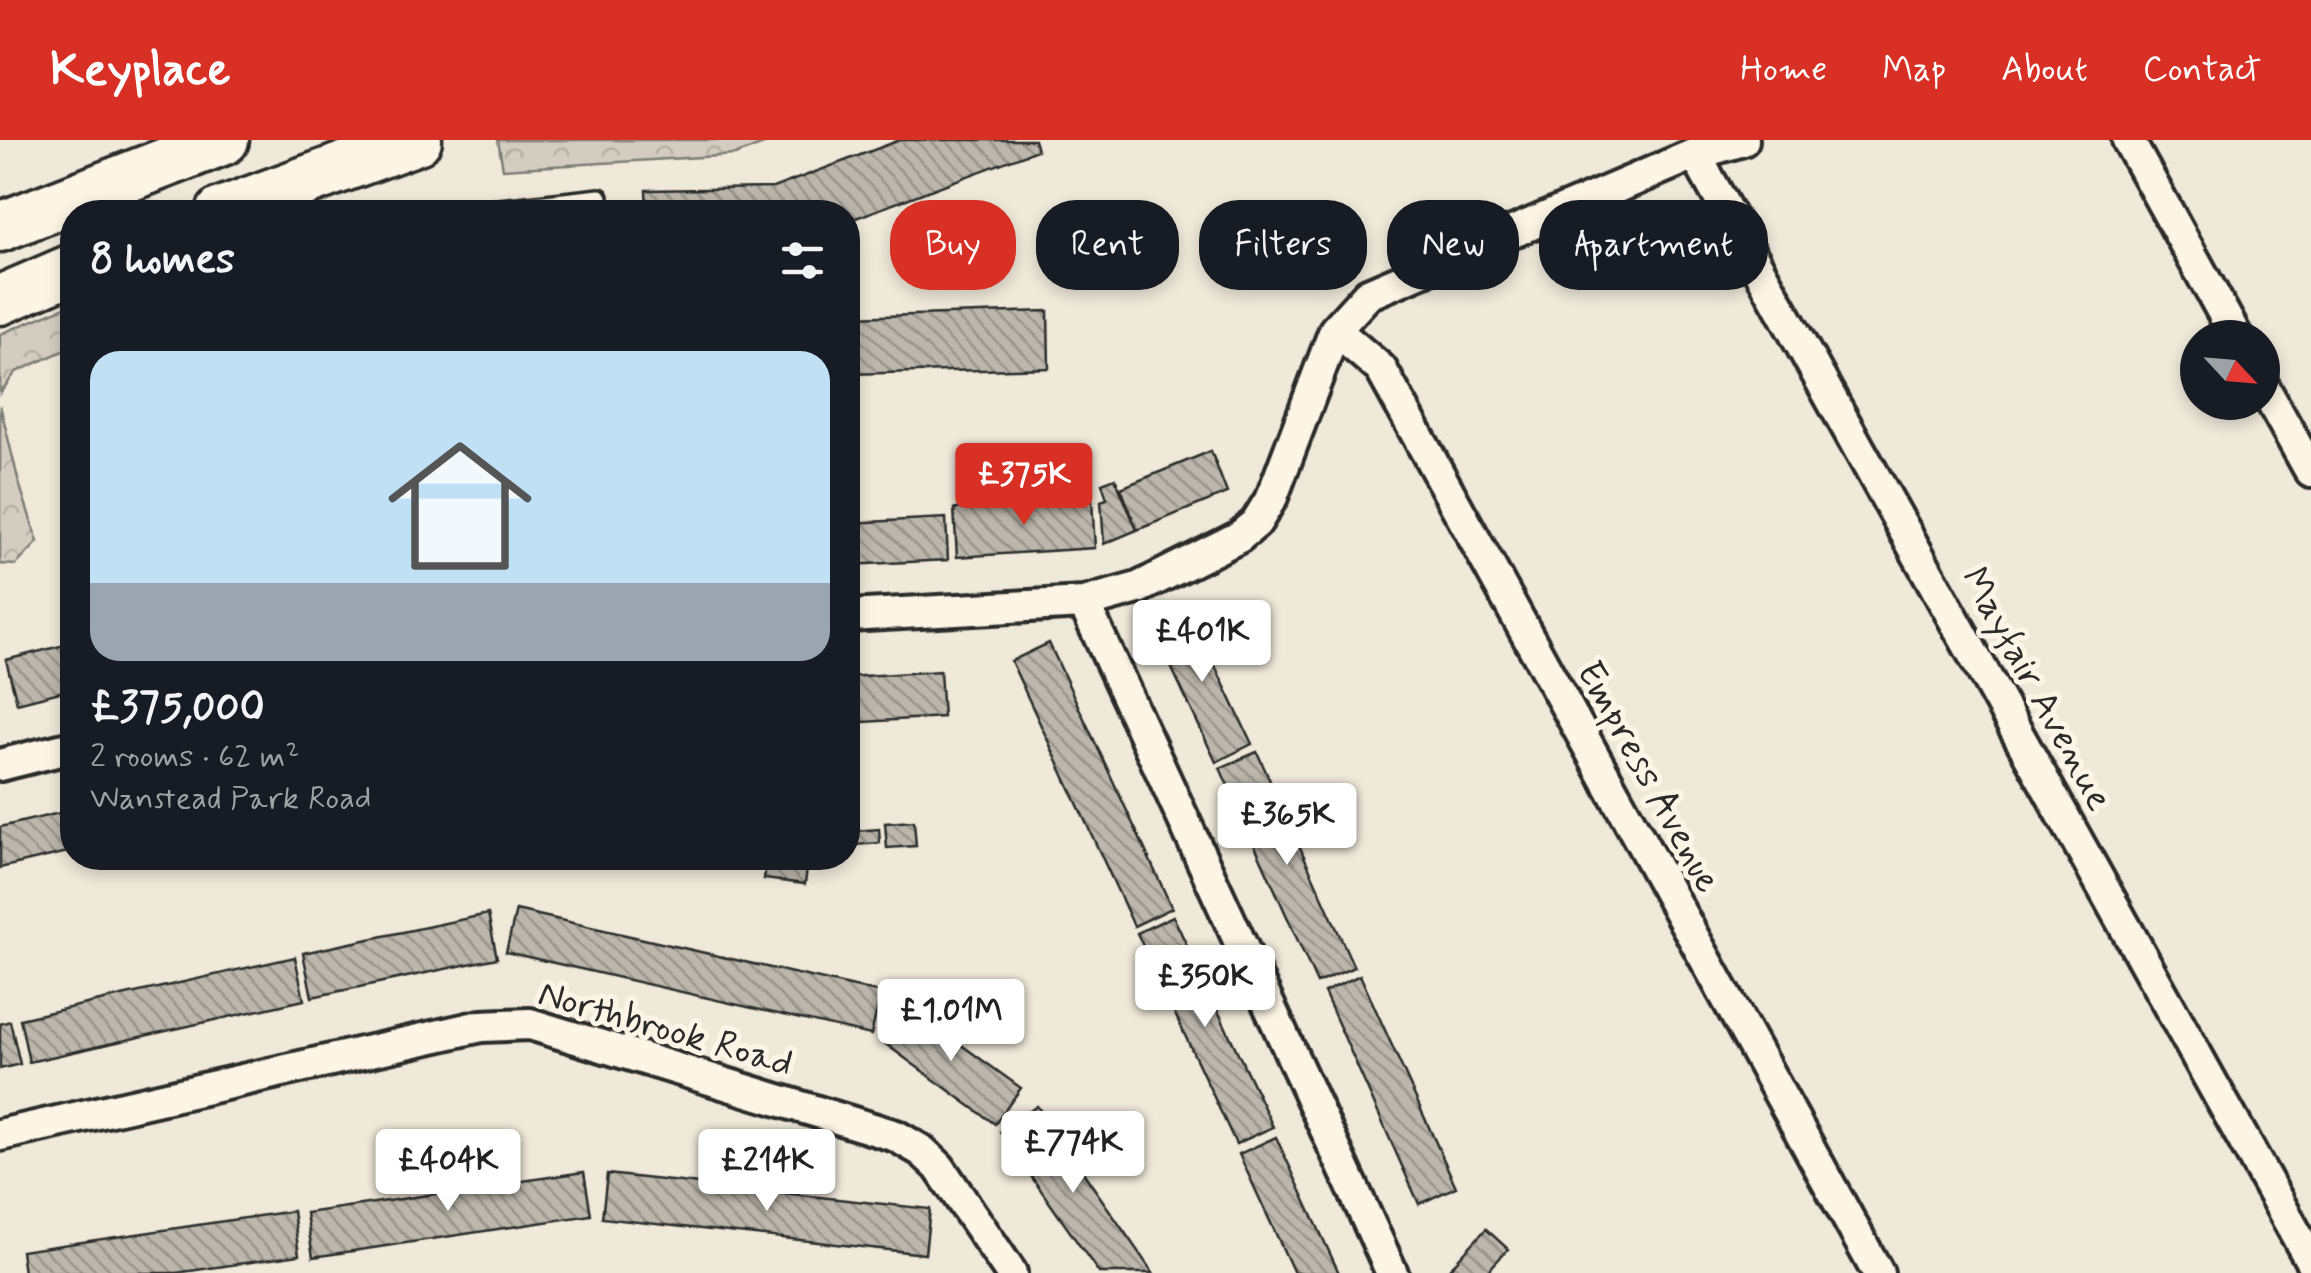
<!DOCTYPE html>
<meta charset="utf-8">
<style>
:root{--surface:#171b24;--page:#242831;--text:#f1f3f6;--muted:#9ea1a6;--accent:#d93025}
body{margin:0;font-family:Mynerve,sans-serif;background:var(--page);color:var(--text);height:100vh;display:flex;flex-direction:column;font-size:38px;white-space:nowrap}
*{box-sizing:border-box;margin:0}
p{font-size:32px;color:var(--muted)}
.icon{flex:none;width:55px;height:55px;fill:none;stroke:currentColor;stroke-width:2;stroke-linecap:round;stroke-linejoin:round}
.map{position:relative;flex:1;overflow:hidden}
.side{position:absolute;left:60px;top:60px;width:800px;height:670px;display:flex;flex-direction:column;background:var(--surface);border-radius:40px;box-shadow:0 5px 15px #0003}
.side>*{flex:none}
.guide{position:absolute;left:890px;top:60px;width:950px;height:90px;display:flex;gap:20px}
.needle{width:65px;rotate:116deg}
.tools{position:absolute;left:2180px;top:180px;display:grid;gap:20px}
.tools a{display:grid;place-items:center;width:100px;height:100px;border-radius:50%;background:var(--surface);box-shadow:0 5px 15px #0003;font-size:50px}
.price{position:absolute;translate:-50% -85px;padding:0 22px;border-radius:10px;background:#fff;color:#222;font-size:32px;line-height:65px;filter:drop-shadow(0 2px 5px #0008)}
.price::after{content:'';position:absolute;left:50%;top:60px;width:30px;height:22px;margin-left:-15px;background:inherit;clip-path:polygon(0 0,100% 0,50% 100%)}
.price.on{background:var(--accent);color:#fff}
ul{padding:0;list-style:none}
li{display:grid;align-content:center;gap:20px;height:530px;padding:0 30px}
li span{display:grid;place-items:center;height:310px;border-radius:30px;color:#555}
li>.icon{margin-inline-start:auto}
span .icon{width:180px;height:180px;fill:#fffc;stroke-width:1}
li b{font-size:42px}
h2{display:flex;justify-content:space-between;align-items:center;height:120px;padding:0 30px;font-size:42px}
.chip{padding:0 35px;border-radius:40px;background:var(--surface);box-shadow:0 5px 15px #0003;font-size:35px;line-height:90px}
.chip.on{background:var(--accent);color:#fff}
header{display:flex;align-items:center;gap:60px;box-sizing:border-box;height:140px;padding:0 50px;background:var(--accent);color:#fff}
header strong{font-size:48px}
nav{display:flex;gap:55px;margin-inline-start:auto;font-size:35px}
.map>svg:first-child{display:block}
.forest{fill:url(#forest-crowns);stroke:#7e7c76;stroke-width:2.5}
.building{fill:url(#building-back-hatch);stroke:#2b2b2b;stroke-width:2.5}
.lines{fill:none;stroke-linecap:round;stroke-linejoin:round}
.service-casing{stroke:#2b2b2b;stroke-width:22}
.minor-casing{stroke:#2b2b2b;stroke-width:38}
.trunk-casing{stroke:#2b2b2b;stroke-width:55}
.service{stroke:#fcf5e5;stroke-width:15}
.minor{stroke:#fcf5e5;stroke-width:30}
.trunk{stroke:#fcf5e5;stroke-width:48}
.labels{text-anchor:middle;stroke-width:10;stroke-linejoin:round;paint-order:stroke}
.street-label{font-size:38px;fill:#2b2b2b;stroke:#fcf5e5}
</style>
<header>
<strong>Keyplace</strong>
<nav><a>Home</a><a>Map</a><a>About</a><a>Contact</a></nav>
</header>
<div class="map">
<svg width="2311" height="1133" viewBox="0 0 2311 1133">
<defs>
<pattern id="forest-crowns" width="20" height="18" patternUnits="userSpaceOnUse" patternTransform="scale(2.5)"><rect width="20" height="18" fill="#d2cdc0"/><path d="M2 6a3 3 0 1 1 6 0M12 15a3 3 0 1 1 6 0" fill="none" stroke="#b4b0a5"/></pattern>
<pattern id="building-back-hatch" width="6" height="6" patternUnits="userSpaceOnUse" patternTransform="scale(2.5)"><rect width="6" height="6" fill="#bcb7ac"/><path d="M-1 5l2 2M0 0l6 6M5-1l2 2" fill="none" stroke="#99958c"/></pattern>
</defs>
<rect width="100%" height="100%" fill="#efe9da"/>
<filter id="ink" filterUnits="userSpaceOnUse"><feTurbulence type="fractalNoise" baseFrequency=".01" numOctaves="2"/><feDisplacementMap in="SourceGraphic" scale="20" xChannelSelector="R" yChannelSelector="G"/><feConvolveMatrix kernelMatrix="1 2 1 2 8 2 1 2 1" color-interpolation-filters="sRGB"/></filter>
<g filter="url(#ink)">
<path class="forest" d="M498,0h276l-39,15 -232,14z
M72,164v43l-56,25 -16,21v-59z
M0,265l19,78 19,59 -22,23 -16,-1z"/>
<path class="building" d="M900,0h134l3,10 -189,71v-9h-201l-1,-22 127,-2z
M1048,171l1,57 -197,6 -2,-57z
M1211,311l16,42 -90,37 -16,-42z
M1115,338l22,52 -33,14 -3,-43 6,-2 -5,-16z
M1092,360l3,48 -138,9 -3,-48z
M946,378l2,42 -100,5v-42z
M1188,469l64,135 -36,18 -64,-136z
M72,503v46l-55,14 -11,-43z
M1049,503l123,265 -38,18 -123,-265z
M940,531l3,46 -95,6v-46z
M1257,612l97,215 -37,16 -97,-215z
M72,670v41l-72,17v-41z
M914,681l2,25 -29,2 -2,-25z
M879,689l1,14 -25,2v-14z
M767,718l41,2 -3,24 -41,-5z
M516,770l365,83 -10,42 -365,-83z
M488,774l9,44 -185,39 -9,-44z
M1173,776l100,211 -37,17 -99,-211z
M295,817l9,43 -275,62 -9,-43z
M1360,835l96,212 -37,17 -95,-212z
M906,865l115,83 -26,36 -115,-84z
M10,881l10,43 -20,5v-45z
M1037,966l116,167h-54l-99,-141z
M1276,997l63,136h-45l-55,-119z
M584,1032l7,43 -278,42 -7,-44z
M607,1034l323,35 -5,45 -323,-36z
M293,1071l6,44 -123,18h-152l-3,-22z
M1486,1089l22,20 -22,24h-31l-5,-5z"/>
<g class="lines">
<g class="service-casing">
<path id="service" d="M463,72l137,-15"/>
</g>
<g class="minor-casing">
<path id="minor" d="M2128,0l109,198
M1695,14l616,1107
M1335,190l46,39 497,904
M2262,244l49,88
M1084,463l308,670
M848,476l236,-13 54,-15 101,-51 17,-14 16,-26 63,-167 33,-36 327,-140 48,-14
M0,625l72,-18
M0,995l481,-109 49,-2 366,112 26,15 17,16 72,106"/>
</g>
<g class="trunk-casing">
<path id="trunk" d="M221,72l196,-72
M0,87l224,-87
M0,160l72,-31"/>
</g>
<use href="#service" class="service"/>
<use href="#minor" class="minor"/>
<use href="#trunk" class="trunk"/>
</g>
</g>
<g class="labels">
<g class="street-label">
<text transform="translate(2038 548) rotate(61)" y="13">Mayfair Avenue</text>
<text transform="translate(1650 636) rotate(61)" y="13">Empress Avenue</text>
<text transform="translate(666 887) rotate(16)" y="13">Northbrook Road</text>
</g>
</g>
</svg>
<div class="tools">
<a><svg class="needle" viewBox="-14 -14 28 28"><path d="M0-13l5 13h-10z" fill="#e53935"/><path d="M0 13l5-13h-10z" fill="#9ea1a6"/></svg></a>
</div>
<b class="price on" style="left:1024px;top:388px">£375K</b>
<b class="price" style="left:1202px;top:545px">£401K</b>
<b class="price" style="left:1287px;top:728px">£365K</b>
<b class="price" style="left:1205px;top:890px">£350K</b>
<b class="price" style="left:951px;top:924px">£1.01M</b>
<b class="price" style="left:1073px;top:1056px">£774K</b>
<b class="price" style="left:448px;top:1074px">£404K</b>
<b class="price" style="left:767px;top:1074px">£214K</b>
<div class="guide">
<a class="chip on">Buy</a>
<a class="chip">Rent</a>
<a class="chip">Filters</a>
<a class="chip">New</a>
<a class="chip">Apartment</a>
</div>
<section class="side">
<h2>8 homes<svg class="icon" aria-label="filters" viewBox="0 0 24 24"><path d="M4 7h16M4 17h16"/><circle cx="9" cy="7" r="2"/><circle cx="15" cy="17" r="2"/></svg></h2>
<ul>
<li><span style="background:linear-gradient(#bfe0f5 75%,#9aa5b1 0)"><svg class="icon" aria-label="home" viewBox="0 0 24 24"><path d="M3 11l9-7 9 7M6 9v11h12V9"/></svg></span><div><b>£375,000</b><p>2 rooms · 62 m²</p><p>Wanstead Park Road</p></div></li>
</ul>
</section>
</div>
